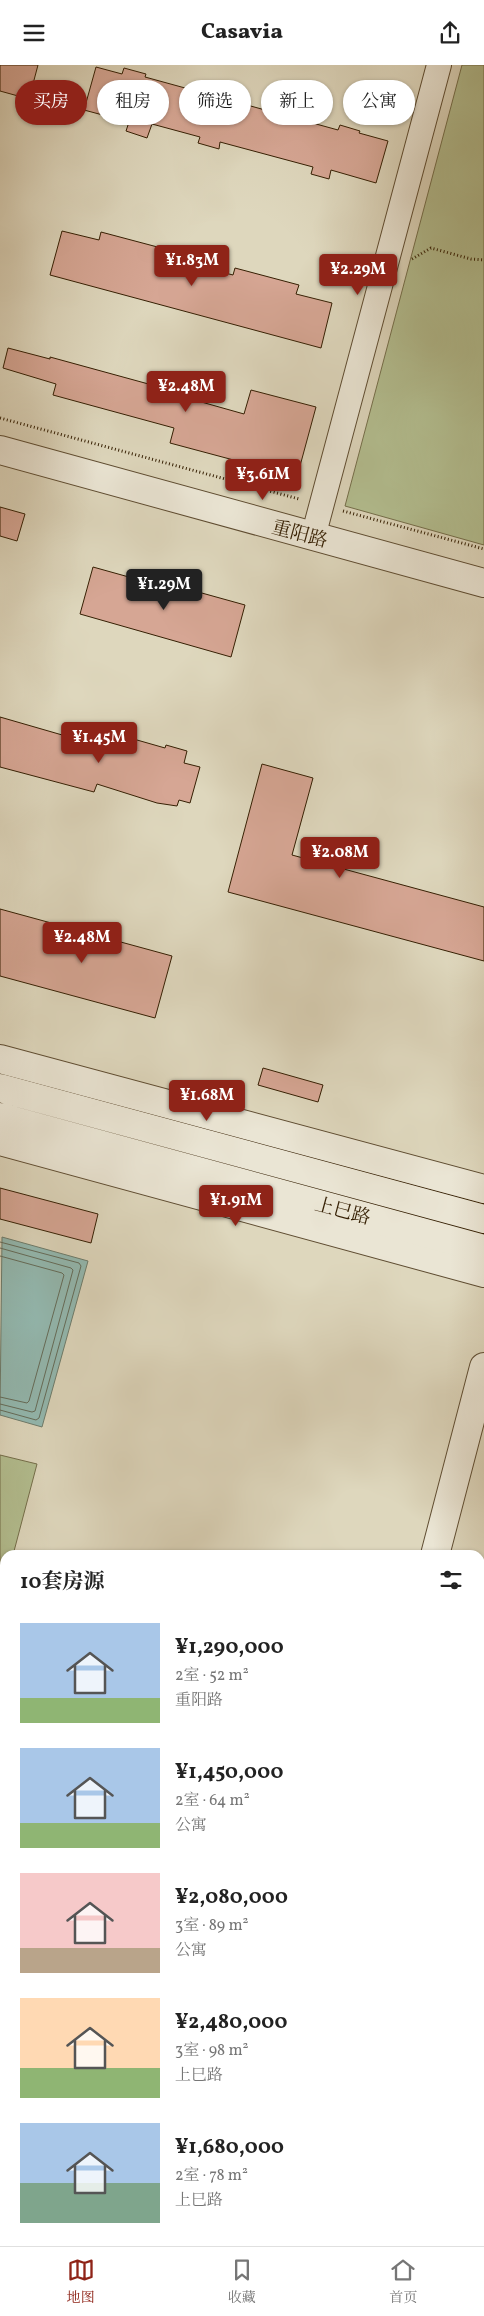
<!DOCTYPE html>
<html lang="zh">
<meta charset="utf-8">
<style>
:root{--surface:#fff;--page:#f6f6f6;--text:#222;--muted:#767676;--line:#e0e0e0;--accent:#8f2418}
body{margin:0;font-family:Vollkorn,"Noto Serif SC",serif;background:var(--page);color:var(--text);height:100vh;display:flex;flex-direction:column;font-size:19px;white-space:nowrap}
*{box-sizing:border-box;margin:0}
p{font-size:16px;color:var(--muted)}
.icon{flex:none;width:28px;height:28px;fill:none;stroke:currentColor;stroke-width:2;stroke-linecap:round;stroke-linejoin:round}
.map{position:relative;flex:1;overflow:hidden}
.details{position:absolute;left:0px;top:1485px;width:485px;height:696px;display:flex;flex-direction:column;background:var(--surface);border-radius:15px 15px 0 0;box-shadow:0 1px 4px #0004}
.details>*{flex:none}
.banner{position:absolute;left:15px;top:15px;width:455px;height:45px;display:flex;gap:10px}
.price{position:absolute;translate:-50% -42px;padding:0 11px;border-radius:5px;background:var(--accent);color:#fff;font-size:16px;line-height:32px;filter:drop-shadow(0 1px 2px #0008)}
.price::after{content:'';position:absolute;left:50%;top:30px;width:15px;height:11px;margin-left:-8px;background:inherit;clip-path:polygon(0 0,100% 0,50% 100%)}
.price.active{background:#222;color:#fff}
ul{padding:0;list-style:none}
li{display:flex;align-items:center;gap:15px;height:125px;padding:0 20px}
li span{display:grid;place-items:center;flex:none;width:140px;height:100px;border-radius:0px;color:#555}
li>.icon{margin-inline-start:auto}
span .icon{width:60px;height:60px;fill:#fffc;stroke-width:1}
li b{font-size:21px}
h2{display:flex;justify-content:space-between;align-items:center;height:60px;padding:0 20px;font-size:21px}
.pill{padding:0 18px;border-radius:22px;background:var(--surface);box-shadow:0 1px 4px #0004;font-size:18px;line-height:45px}
.pill.active{background:var(--accent);color:#fff}
header{display:flex;justify-content:space-between;align-items:center;height:65px;padding:0 20px;background:var(--surface);font-size:22px;font-weight:800}
.dock{display:flex;justify-content:space-around;align-items:center;height:70px;border-top:1px solid var(--line);background:var(--surface);font-size:14px;color:var(--muted)}
.dock a{display:grid;justify-items:center;gap:2px}
.dock .active{color:var(--accent)}
.map>svg:first-child{display:block}
.green{fill:#b3be90;stroke:#746e4a}
.water{fill:#93bab2;stroke:#6d7c6c}
.lines{fill:none;stroke-linecap:round;stroke-linejoin:round}
.shore{stroke:#646c5a;stroke-width:1}
.building{fill:#d6a694;stroke:#351f03}
.service-casing{stroke:#5f4d32;stroke-width:14}
.minor-casing{stroke:#5f4d32;stroke-width:26}
.tertiary-casing{stroke:#5f4d32;stroke-width:30}
.secondary-casing{stroke:#351f03;stroke-width:30}
.path{stroke:#351f03;stroke-width:3;stroke-dasharray:1 2.5;stroke-linecap:butt}
.service{stroke:#eae5d4;stroke-width:11}
.minor{stroke:#eae5d4;stroke-width:24}
.tertiary{stroke:#eae5d4;stroke-width:28}
.secondary{stroke:#eae5d4;stroke-width:28}
.labels{text-anchor:middle;stroke-width:4.5;stroke-linejoin:round;paint-order:stroke}
.street-label{font-size:19px;fill:#351f03;stroke:#eae5d4}
</style>
<header><svg class="icon" aria-label="menu" viewBox="0 0 24 24"><path d="M4 6h16M4 12h16M4 18h16"/></svg>Casavia<svg class="icon" aria-label="share" viewBox="0 0 24 24"><path d="M12 15V3M7 8l5-5 5 5M5 13v7h14v-7"/></svg></header>
<div class="map">
<svg width="484" height="2181" viewBox="0 0 484 2181">
<rect width="100%" height="100%" fill="#ded7bd"/>
<filter id="stains"><feTurbulence type="fractalNoise" baseFrequency=".004" numOctaves="4"/><feColorMatrix values="0 0 0 0 .2 0 0 0 0 .09 0 0 0 0 .02 0 0 0 .5 -.17"/></filter>
<radialGradient id="worn" r=".72"><stop offset=".6" stop-color="#630" stop-opacity="0"/><stop offset="1" stop-color="#630" stop-opacity=".3"/></radialGradient>
<path class="green" d="M462,0h22v480l-139,-39z
M0,1390l37,9 -24,91h-8v29l-5,19z"/>
<path class="water" d="M2,1172l86,24 -46,166 -42,-12z"/>
<g class="lines">
<path class="shore" d="M0,1177l79,21 2,3 -42,152 -3,2 -36,-10
M0,1183l71,20 2,2 -38,141 -3,1 -32,-8
M0,1191l62,17 2,2 -35,126 -2,2 -27,-6"/>
</g>
<path class="building" d="M0,0h38l-9,34 -29,-8z
M96,2l26,7 2,-6 22,6 -1,3 193,53 2,-5 20,6 -1,2 29,8 -12,42 -45,-13 -2,9 -18,-5 2,-7 -93,-25 -1,7 -21,-6 2,-6 -48,-13 -5,14 -21,-7 3,-9 -45,-12z
M62,166l37,9 2,-8 64,17 -2,8 70,18 2,-7 64,17 -3,9 36,9 -11,45 -271,-73z
M8,283l42,11v-2l124,34 -1,3 71,20 7,-24 65,17 -19,70 -127,-34 4,-15 -121,-33 3,-11 -53,-16z
M0,442l25,7 -8,27 -17,-5z
M93,502l61,17 1,-4 90,25 -14,52 -151,-43z
M0,652l121,35 1,-5 5,1 3,-10 35,10 1,-3 21,6 -3,12 16,4 -10,36 -11,-3 -2,6 -20,-3 -60,-19 -3,8 -94,-25z
M262,699l51,14 -21,77 192,52v54l-256,-69z
M0,844l172,47 -17,62 -155,-42z
M263,1003l60,17 -5,17 -60,-17z
M0,1123l98,26 -7,29 -91,-24z"/>
<g class="lines">
<g class="service-casing">
<path id="service" d="M480,1876l4,1
M400,2181v-5"/>
</g>
<g class="minor-casing">
<path id="minor" d="M313,472l126,-472
M0,2144l5,2
M116,2176l18,5"/>
</g>
<g class="tertiary-casing">
<path id="tertiary" d="M0,385l484,133
M0,994l484,130
M0,1076l484,132
M435,1490l49,-188
M254,2181l1,-5"/>
</g>
<g class="secondary-casing">
<path id="secondary" d="M0,1023l484,131
M0,1052l484,132"/>
</g>
<path class="path" d="M412,194l19,-11 40,11 13,1
M0,353l299,81
M343,446l141,38
M26,2176l10,5"/>
<use href="#service" class="service"/>
<use href="#minor" class="minor"/>
<use href="#tertiary" class="tertiary"/>
<use href="#secondary" class="secondary"/>
</g>
<g class="labels">
<g class="street-label">
<text transform="translate(300 468) rotate(15)" y="7">重阳路</text>
<text transform="translate(343 1145) rotate(15)" y="7">上巳路</text>
</g>
</g>
<rect width="100%" height="100%" filter="url(#stains)"/>
<rect width="100%" height="100%" fill="url(#worn)"/>
</svg>
<b class="price" style="left:192px;top:222px">¥1.83M</b>
<b class="price" style="left:358px;top:231px">¥2.29M</b>
<b class="price" style="left:186px;top:348px">¥2.48M</b>
<b class="price" style="left:263px;top:436px">¥3.61M</b>
<b class="price active" style="left:164px;top:546px">¥1.29M</b>
<b class="price" style="left:99px;top:699px">¥1.45M</b>
<b class="price" style="left:340px;top:814px">¥2.08M</b>
<b class="price" style="left:82px;top:899px">¥2.48M</b>
<b class="price" style="left:207px;top:1057px">¥1.68M</b>
<b class="price" style="left:236px;top:1162px">¥1.91M</b>
<div class="banner">
<a class="pill active">买房</a>
<a class="pill">租房</a>
<a class="pill">筛选</a>
<a class="pill">新上</a>
<a class="pill">公寓</a>
</div>
<section class="details">
<h2>10套房源<svg class="icon" aria-label="filters" viewBox="0 0 24 24"><path d="M4 7h16M4 17h16"/><circle cx="9" cy="7" r="2"/><circle cx="15" cy="17" r="2"/></svg></h2>
<ul>
<li><span style="background:linear-gradient(#a9c7e8 75%,#8fb573 0)"><svg class="icon" aria-label="home" viewBox="0 0 24 24"><path d="M3 11l9-7 9 7M6 9v11h12V9"/></svg></span><div><b>¥1,290,000</b><p>2室 · 52 m²</p><p>重阳路</p></div></li>
<li><span style="background:linear-gradient(#a9c7e8 75%,#8fb573 0)"><svg class="icon" aria-label="home" viewBox="0 0 24 24"><path d="M3 11l9-7 9 7M6 9v11h12V9"/></svg></span><div><b>¥1,450,000</b><p>2室 · 64 m²</p><p>公寓</p></div></li>
<li><span style="background:linear-gradient(#f6c9c9 75%,#b9a48a 0)"><svg class="icon" aria-label="home" viewBox="0 0 24 24"><path d="M3 11l9-7 9 7M6 9v11h12V9"/></svg></span><div><b>¥2,080,000</b><p>3室 · 89 m²</p><p>公寓</p></div></li>
<li><span style="background:linear-gradient(#ffd9b3 70%,#8fb573 0)"><svg class="icon" aria-label="home" viewBox="0 0 24 24"><path d="M3 11l9-7 9 7M6 9v11h12V9"/></svg></span><div><b>¥2,480,000</b><p>3室 · 98 m²</p><p>上巳路</p></div></li>
<li><span style="background:linear-gradient(#a9c7e8 60%,#7fa58c 0)"><svg class="icon" aria-label="home" viewBox="0 0 24 24"><path d="M3 11l9-7 9 7M6 9v11h12V9"/></svg></span><div><b>¥1,680,000</b><p>2室 · 78 m²</p><p>上巳路</p></div></li>
</ul>
</section>
</div>
<nav class="dock">
<a class="active"><svg class="icon" aria-label="map" viewBox="0 0 24 24"><path d="M3 6l6-2 6 2 6-2v14l-6 2-6-2-6 2zM9 4v14M15 6v14"/></svg>地图</a>
<a><svg class="icon" aria-label="saved" viewBox="0 0 24 24"><path d="M7 4h10v16l-5-4-5 4z"/></svg>收藏</a>
<a><svg class="icon" aria-label="home" viewBox="0 0 24 24"><path d="M3 11l9-7 9 7M6 9v11h12V9"/></svg>首页</a>
</nav>
